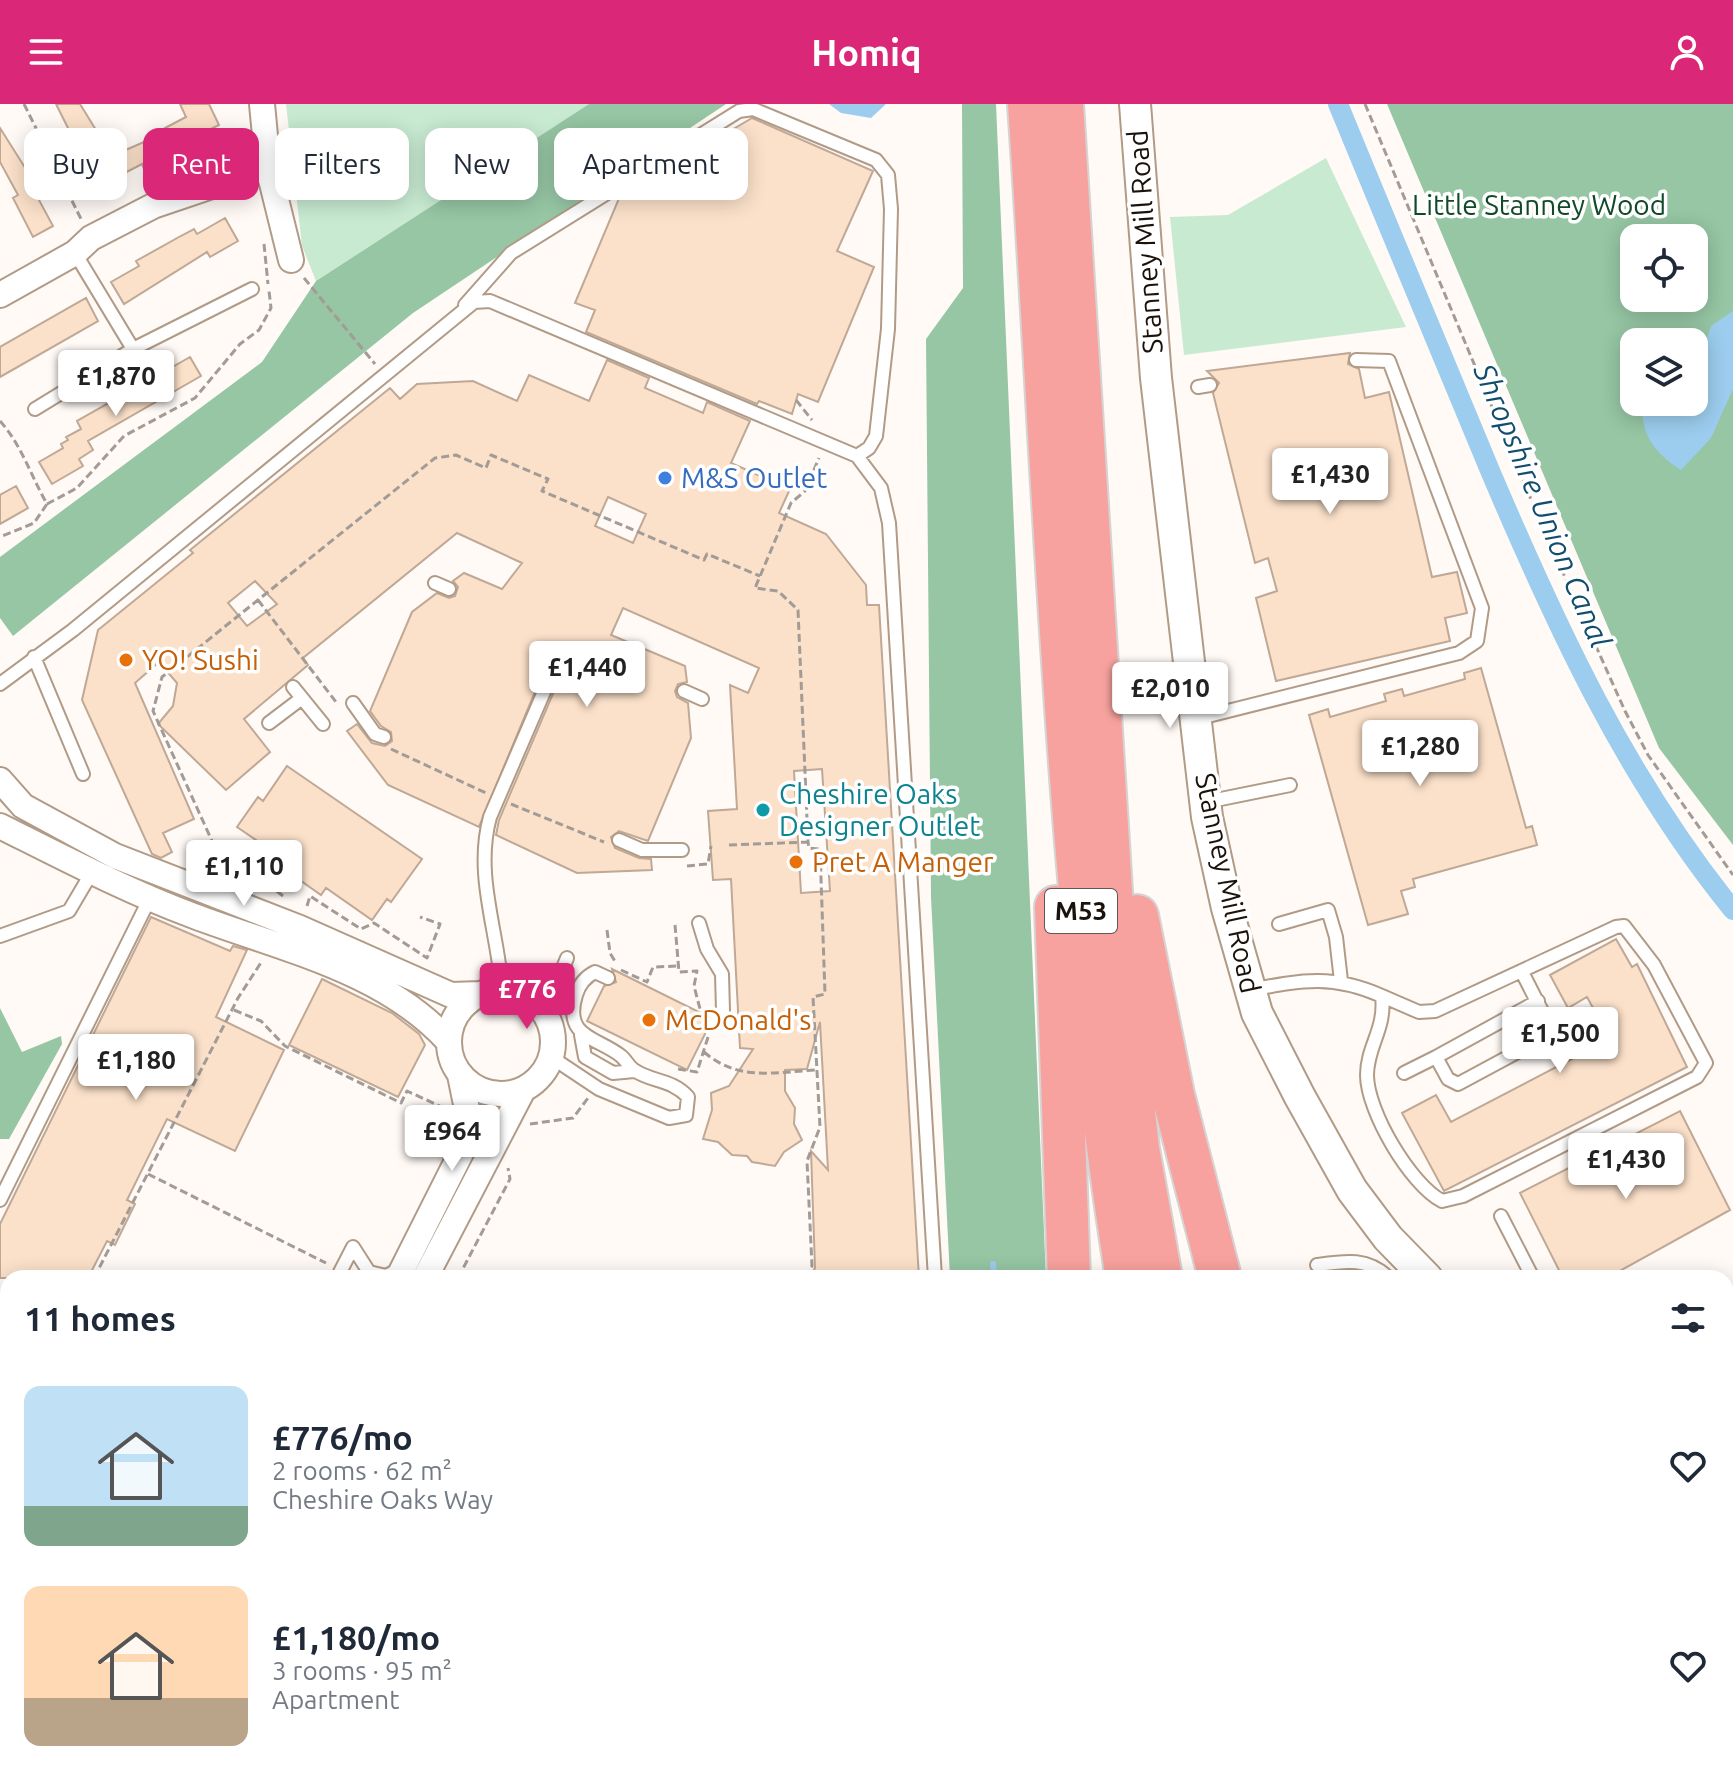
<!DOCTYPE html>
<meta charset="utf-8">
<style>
:root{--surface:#fff;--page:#f6f6f7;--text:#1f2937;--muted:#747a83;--accent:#db2777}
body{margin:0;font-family:Ubuntu,sans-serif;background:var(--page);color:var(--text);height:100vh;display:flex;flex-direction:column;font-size:30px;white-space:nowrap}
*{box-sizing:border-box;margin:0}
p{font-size:26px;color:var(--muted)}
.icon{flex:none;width:44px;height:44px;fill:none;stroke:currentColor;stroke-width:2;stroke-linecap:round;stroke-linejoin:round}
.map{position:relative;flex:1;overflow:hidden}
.side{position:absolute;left:0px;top:1166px;width:1734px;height:514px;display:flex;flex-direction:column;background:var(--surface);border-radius:24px 24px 0 0;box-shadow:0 4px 20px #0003}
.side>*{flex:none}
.guide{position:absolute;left:24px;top:24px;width:800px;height:72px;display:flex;gap:16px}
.fabs{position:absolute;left:1620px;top:120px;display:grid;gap:16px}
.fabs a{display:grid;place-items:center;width:88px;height:88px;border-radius:16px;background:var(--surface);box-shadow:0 4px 20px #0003;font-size:40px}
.price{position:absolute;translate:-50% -68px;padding:0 18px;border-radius:8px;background:#fff;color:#222;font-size:26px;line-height:52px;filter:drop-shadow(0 2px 4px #0008)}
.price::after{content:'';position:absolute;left:50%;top:48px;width:24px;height:18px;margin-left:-12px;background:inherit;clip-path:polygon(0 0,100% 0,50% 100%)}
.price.selected{background:var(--accent);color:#fff}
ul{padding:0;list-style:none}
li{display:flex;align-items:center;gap:24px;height:200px;padding:0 24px}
li span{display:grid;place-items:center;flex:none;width:224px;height:160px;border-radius:16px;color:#555}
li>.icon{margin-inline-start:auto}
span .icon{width:96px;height:96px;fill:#fffc;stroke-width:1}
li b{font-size:34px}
h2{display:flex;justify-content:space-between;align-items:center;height:96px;padding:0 24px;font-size:34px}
.pill{padding:0 28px;border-radius:16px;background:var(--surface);box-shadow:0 4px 20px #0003;font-size:28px;line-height:72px}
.pill.selected{background:var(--accent);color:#fff}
header{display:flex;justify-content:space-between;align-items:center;height:104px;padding:0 24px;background:var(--accent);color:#fff;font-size:36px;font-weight:600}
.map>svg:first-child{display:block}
.green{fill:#c8ead1}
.forest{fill:#96c6a4;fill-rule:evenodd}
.water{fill:#9ccdee}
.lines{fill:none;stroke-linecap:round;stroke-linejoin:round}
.stream{stroke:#9ccdee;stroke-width:6}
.canal{stroke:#9ccdee;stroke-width:20}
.building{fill:#fbe1ca;stroke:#bfa895;stroke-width:2;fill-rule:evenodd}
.service-casing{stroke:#b19b87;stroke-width:16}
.minor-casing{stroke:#b19b87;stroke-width:28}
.tertiary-casing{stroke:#b19b87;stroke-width:34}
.secondary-casing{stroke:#b19b87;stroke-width:38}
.primary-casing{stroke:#d6d4d3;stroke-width:42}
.motorway-casing{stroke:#d6d4d3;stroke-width:46}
.path{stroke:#a29b96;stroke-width:3;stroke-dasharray:8 4;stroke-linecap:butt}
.service{stroke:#fff;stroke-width:12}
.minor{stroke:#fff;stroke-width:24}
.tertiary{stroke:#fff;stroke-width:30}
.secondary{stroke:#fde3e2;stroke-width:34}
.primary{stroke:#fac7c5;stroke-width:38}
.motorway{stroke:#f7a29e;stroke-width:42}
.shop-dot{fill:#3f7fe0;stroke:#fff;stroke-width:3}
.food-dot{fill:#e8710a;stroke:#fff;stroke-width:3}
.culture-dot{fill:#0f9aa8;stroke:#fff;stroke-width:3}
.labels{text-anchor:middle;stroke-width:7;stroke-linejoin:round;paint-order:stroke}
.shield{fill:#fff;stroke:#5f5954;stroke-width:2}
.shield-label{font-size:26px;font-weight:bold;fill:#1a120b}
.park-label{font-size:28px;fill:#114929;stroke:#fff}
.street-label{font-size:28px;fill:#1a120b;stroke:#fff}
.shop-label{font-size:28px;fill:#366cbe;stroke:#fff;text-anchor:start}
.food-label{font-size:28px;fill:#c56008;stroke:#fff;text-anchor:start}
.culture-label{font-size:28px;fill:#0d838f;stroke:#fff;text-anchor:start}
.water-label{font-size:30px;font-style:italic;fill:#124d6e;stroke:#fff}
</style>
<header><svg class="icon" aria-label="menu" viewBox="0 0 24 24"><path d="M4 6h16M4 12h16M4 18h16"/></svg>Homiq<svg class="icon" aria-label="person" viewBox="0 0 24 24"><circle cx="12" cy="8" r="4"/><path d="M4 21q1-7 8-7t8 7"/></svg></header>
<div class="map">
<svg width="1733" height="1679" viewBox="0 0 1733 1679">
<rect width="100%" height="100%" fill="#fffaf6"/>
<path class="green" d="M286,0h303l-273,177 -14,-35z
M1326,54l80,169 -222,28 -14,-138 58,-2z
M198,1672h122l2,7h-125z"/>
<path class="forest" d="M589,0h137l-313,209 -400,323 -13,-18v-61l262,-195 54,-81z
M962,0h34l50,1174h-96l-19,-381 -5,-558 37,-51z
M1387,0h346v741l-74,-97zM1634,134h60v60h-60zM1634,238h60v60h-60z
M0,904l22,44 39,-16 1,8 -53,95h-9z
M0,1649l8,1v22h79l15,7h-102z
M979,1672h101l1,7h-114z
M1307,1672h217l4,7h-219z"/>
<path class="water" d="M829,0h57l-15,14 -30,-5z
M1733,207v78l-22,49 -30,32c-25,-16 -43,-37 -37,-68h50v-42l7,-4 10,-30z"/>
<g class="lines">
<path class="stream" d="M993,1160l1,14
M1032,1672l1,7"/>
<path class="canal" d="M1338,0c51,123 101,246 153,369 66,155 135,305 242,437"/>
</g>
<path class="building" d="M56,0h24l32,52 55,-24 -2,-4 21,-11 -6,-13h29l10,21 -45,22 3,5 -33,17 -2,-5 -44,23 -10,-19 5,-3 -17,-32 -5,1z
M752,14l121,53 -36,80 37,16 -56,135 -20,-8 -6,20 -33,-13 -2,3 -171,-72 9,-22 -20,-7 45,-107z
M0,24l36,57 -4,2 21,39 -20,11 -20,-39 5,-3 -18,-33z
M225,114l13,23 -28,16 -3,-5 -83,52 -13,-22 28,-16 -3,-5 43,-24 15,-8 3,5z
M86,194l12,23 -98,56v-30z
M1350,249l-2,11 11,5 6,29 24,-6 43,185 25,-5 10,41 -22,5 5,23 -174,40 -20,-83 21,-7 -9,-33 -13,5 -42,-170 6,-10 -12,-12z
M190,253l11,19 -113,65 5,9 -14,9 4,7 -31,18 -13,-22 24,-14 -2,-4 7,-4 -2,-3 15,-8 -4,-8z
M607,256l42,18 -4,10 58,25 4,-11 43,19 -19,42 59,26 -11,24 47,21 40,51 1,20h12l40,673h-109l5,-10 -4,-117 17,19 -8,-148 -13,47 -22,1v21l10,17 -1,16 8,16 -18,12 -9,14 -23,-4 -5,-6 -15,-1 -14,-13 -15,-3 9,-29 -1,-17 18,-7 24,-37 -13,-1 -9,-169 -18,1 -5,-69 29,-2 -7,-124 18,8 11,-25 -136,-60 -12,27 74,31 2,16 -9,2 -3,7 2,6 11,6 3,35 -43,103 -29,-10 -8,6 4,11 24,10 12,1 1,11 -75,3 -81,-38 3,-15 68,-159 -4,-12 -12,4 -72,174 -91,-42 -41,-54 10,-7 15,19 13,3 7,-5 -1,-9 -10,-6 -11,-15 42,-99 25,-19 12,5 6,-2 3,-9 -5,-6 11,-8 38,16 20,-26 -65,-30 -154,125 5,7 -64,54 26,33 -44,38 -68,-66 15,-18 4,-23 -18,-21 -24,21 59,136 -31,14 9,19 -11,6 -9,-4 -70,-154 16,-70 95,-77 -3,-3 200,-162 10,11 17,-15 56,-3 44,20 12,-26 60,26zM608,393l38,17 -13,29 -38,-17zM255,477l22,23 -30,22 -19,-23zM822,665l8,122 -29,2 -7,-122z
M16,382l12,22 -28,16v-29z
M1481,564l45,160 6,-2 5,19 -124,34 2,8 -14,4 7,23 -40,11 -59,-210 19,-6 2,8 56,-16 -2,-7 18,-5 2,7 61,-17 -1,-6z
M287,662l135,93 -31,43 -4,-3 -15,21 -46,-32 -5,7 -41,-29 5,-6 -48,-33 21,-30 5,4z
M151,813l79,34 3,-5 14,4 -31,67 68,33 -49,101 -68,-32 -40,81 8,4 -20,41 -8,-4 -19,37h-88v-54z
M1616,835l16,28 5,-3 50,103 -243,124 -42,-78 34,-18 15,27 159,-83 -23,-42 -19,11 -18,-33z
M612,865l93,46 -2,7 5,6 -21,42 -100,-49 17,-35 12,-4z
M322,875l70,34 27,21 6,11 -27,52 -109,-52z
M1680,1007l50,99 -123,68h-44l-43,-85z"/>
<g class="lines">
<g class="service-casing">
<path id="service" d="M465,201l46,-52 228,-142 14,-2 123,51 12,15 3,34 -3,120 -12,107 -7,12 -12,8
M133,245l119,-60
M1198,283l12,-2
M35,305l98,-60 -58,-96
M435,479l14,6
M34,553l49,117
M0,580l73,-54 401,-328 16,-1 367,155 24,32 8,35 46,755
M293,583l30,37
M684,587l18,8
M353,599l22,31 9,3
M1196,615l263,-66 18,-12 5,-33 -93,-247 -33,-1
M269,619l33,-25
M1206,698l84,-17
M619,736l23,10h40
M699,819l8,26 15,25 1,37 -11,9
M1279,820l49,-14 8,27 5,44
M0,832l69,-25 23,-39
M1522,868l28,55 -3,9 -89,48 -10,-5 -12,-22 102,-56
M502,886c-4,-59 -28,-115 -12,-173l69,-160
M1250,886c53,-10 82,-16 132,6 4,33 -15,50 -15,79 0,36 43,109 75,126l21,-5 234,-119 9,-14 -52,-98 -30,-39 -8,1 -181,84 -16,1 -37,-16
M549,917l2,-23 16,-40
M581,931l4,22 28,16 21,-2
M551,953l48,32 70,29 17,-3 2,-18c-16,-18 -37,-15 -54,-27 -5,-3 -8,-10 -13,-14 -24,-19 -58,-18 -45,-61 3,-10 9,-18 19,-23l13,6
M1404,969l32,-16
M0,1096l150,-302
M1501,1112l32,62
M1317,1161c28,-4 50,-8 72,13
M337,1174l16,-31 16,25 17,4 14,-7
M1726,1206l7,8
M1726,1297l7,-7
M1726,1393l7,6
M1726,1477l7,-8
M0,1515l8,2
M1726,1584l7,-6
M471,1672l4,7
M639,1672l4,7
M362,1679l7,-7"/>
</g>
<g class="minor-casing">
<path id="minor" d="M262,0l6,63 23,93
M0,191l75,-42 16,-15 62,-32 115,-39
M0,676l23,26 92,50 185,72 151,67 29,-1
M0,722c64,32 127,65 194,90 87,33 190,54 255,126
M449 938a52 52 0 1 1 104 0a52 52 0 1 1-104 0Z
M398,1174l65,-129 6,-30 -9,-44
M425,1174l98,-188
M1726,1364l7,-7"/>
</g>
<g class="tertiary-casing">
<path id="tertiary" d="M1135,0l21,274 51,439 20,91 30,105 43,84 52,93 36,48 39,40"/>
</g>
<g class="secondary-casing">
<path id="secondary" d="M0,1600h8
M0,1625l8,1
M148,1672l8,7
M339,1672l1,7"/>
</g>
<g class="primary-casing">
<path id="primary" d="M1555,1672l3,7
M1630,1672l21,7
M1186,1679l7,-7
M1711,1679l22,-4"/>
</g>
<g class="motorway-casing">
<path id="motorway" d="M1029,0c27,390 36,788 98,1174
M1062,0l50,803 26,242 23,129
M1056,803l13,371
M1137,812l36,179 47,183
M1103,1672l2,7
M1237,1672l2,7
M1271,1672l2,7"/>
</g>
<path class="path" d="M24,0l57,115
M1365,0l178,424 82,183 23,44 85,120
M264,140l4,40
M304,174l71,86
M796,296l16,20
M0,317c21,23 31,55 47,83l-13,19 -34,14
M47,400l30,-16 47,-52 71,-38 45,-54 19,-14 12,-22 -2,-17
M258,496l78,102
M391,645l95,44
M511,700l93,38
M729,741l79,-3
M687,762l21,-2 3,-18
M283,792l-71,-55 -59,-130 9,-34 273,-219 21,-3 30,13 5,-13 57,24 -6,12 162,69 3,-6 53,22
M307,802l3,-10 51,33 13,-6 53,35 13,-34 -20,-7
M675,821l4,47 18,-1 -3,15 6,23
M607,826l3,23 6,10
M621,866l26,12 6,-15 26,-1
M234,906l27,11 24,25 116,57 6,-12 37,17
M704,948c35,30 70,20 113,18
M678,965l19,3 12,-38
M530,1020l43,-6 15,-20
M148,1070l178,89
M94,1174l144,-280 24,-37
M458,1174l52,-99 -2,-11
M806,1174l6,-12 -5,-105 13,-34 -7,-130 12,-3 -5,-145 -11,-1 -1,-6 -10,-232 -20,-19 -23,-3 36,-85 14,-12 14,-33
M0,1360l8,-16
M0,1397l8,-19
M0,1563l8,6"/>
<use href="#service" class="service"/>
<use href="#minor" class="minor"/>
<use href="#tertiary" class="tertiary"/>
<use href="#secondary" class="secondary"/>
<use href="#primary" class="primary"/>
<use href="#motorway" class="motorway"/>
</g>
<circle class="shop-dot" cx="665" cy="374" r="8"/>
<g class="food-dot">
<circle cx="126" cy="556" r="8"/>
<circle cx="796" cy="758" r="8"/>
<circle cx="649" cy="916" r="8"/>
</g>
<circle class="culture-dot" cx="763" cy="706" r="8"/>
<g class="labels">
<rect class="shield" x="1045" y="785" width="72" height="44" rx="6"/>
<g class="shield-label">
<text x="1081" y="816">M53</text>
</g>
<g class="park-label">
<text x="1539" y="111">Little Stanney Wood</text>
</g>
<g class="street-label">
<text transform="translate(1145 138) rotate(-94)" y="10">Stanney Mill Road</text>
<text transform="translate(1228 779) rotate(78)" y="10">Stanney Mill Road</text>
</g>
<g class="shop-label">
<text x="681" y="384">M&amp;S Outlet</text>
</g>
<g class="food-label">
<text x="142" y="566">YO! Sushi</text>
<text x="812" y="768">Pret A Manger</text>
<text x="665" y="926">McDonald's</text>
</g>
<g class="culture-label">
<text x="779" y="700">Cheshire Oaks<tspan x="779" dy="32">Designer Outlet</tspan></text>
</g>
<g class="water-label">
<text transform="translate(1542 402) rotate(67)" y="10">Shropshire Union Canal</text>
</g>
</g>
</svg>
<div class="fabs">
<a><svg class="icon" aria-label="locate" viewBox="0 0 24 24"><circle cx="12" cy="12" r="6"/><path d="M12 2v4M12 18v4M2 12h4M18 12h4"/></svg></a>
<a><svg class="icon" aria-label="layers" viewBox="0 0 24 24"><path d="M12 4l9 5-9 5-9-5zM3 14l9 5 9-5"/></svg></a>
</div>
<b class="price" style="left:116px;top:314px">£1,870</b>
<b class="price" style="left:1330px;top:412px">£1,430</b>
<b class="price" style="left:587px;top:605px">£1,440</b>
<b class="price" style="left:1170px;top:626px">£2,010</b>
<b class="price" style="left:1420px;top:684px">£1,280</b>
<b class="price" style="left:244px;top:804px">£1,110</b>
<b class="price selected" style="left:527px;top:927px">£776</b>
<b class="price" style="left:1560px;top:971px">£1,500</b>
<b class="price" style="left:136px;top:998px">£1,180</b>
<b class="price" style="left:452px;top:1069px">£964</b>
<b class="price" style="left:1626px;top:1097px">£1,430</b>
<div class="guide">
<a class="pill">Buy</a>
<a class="pill selected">Rent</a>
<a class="pill">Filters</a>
<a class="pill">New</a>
<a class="pill">Apartment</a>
</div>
<section class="side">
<h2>11 homes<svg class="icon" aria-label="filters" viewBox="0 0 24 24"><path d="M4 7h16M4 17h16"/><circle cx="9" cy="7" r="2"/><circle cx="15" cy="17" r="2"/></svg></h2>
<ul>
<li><span style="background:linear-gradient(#bfe0f5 75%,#7fa58c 0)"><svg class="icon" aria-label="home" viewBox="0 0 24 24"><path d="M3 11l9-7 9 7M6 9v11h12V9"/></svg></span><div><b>£776/mo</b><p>2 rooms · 62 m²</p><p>Cheshire Oaks Way</p></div><svg class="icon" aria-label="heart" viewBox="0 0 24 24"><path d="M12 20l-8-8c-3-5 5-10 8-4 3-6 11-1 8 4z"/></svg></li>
<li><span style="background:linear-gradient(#ffd9b3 70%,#b9a48a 0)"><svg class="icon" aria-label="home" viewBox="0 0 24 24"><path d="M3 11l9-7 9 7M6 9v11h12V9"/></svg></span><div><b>£1,180/mo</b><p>3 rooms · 95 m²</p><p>Apartment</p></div><svg class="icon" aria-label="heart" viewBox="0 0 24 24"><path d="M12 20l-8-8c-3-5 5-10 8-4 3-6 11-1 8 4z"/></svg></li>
</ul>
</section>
</div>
